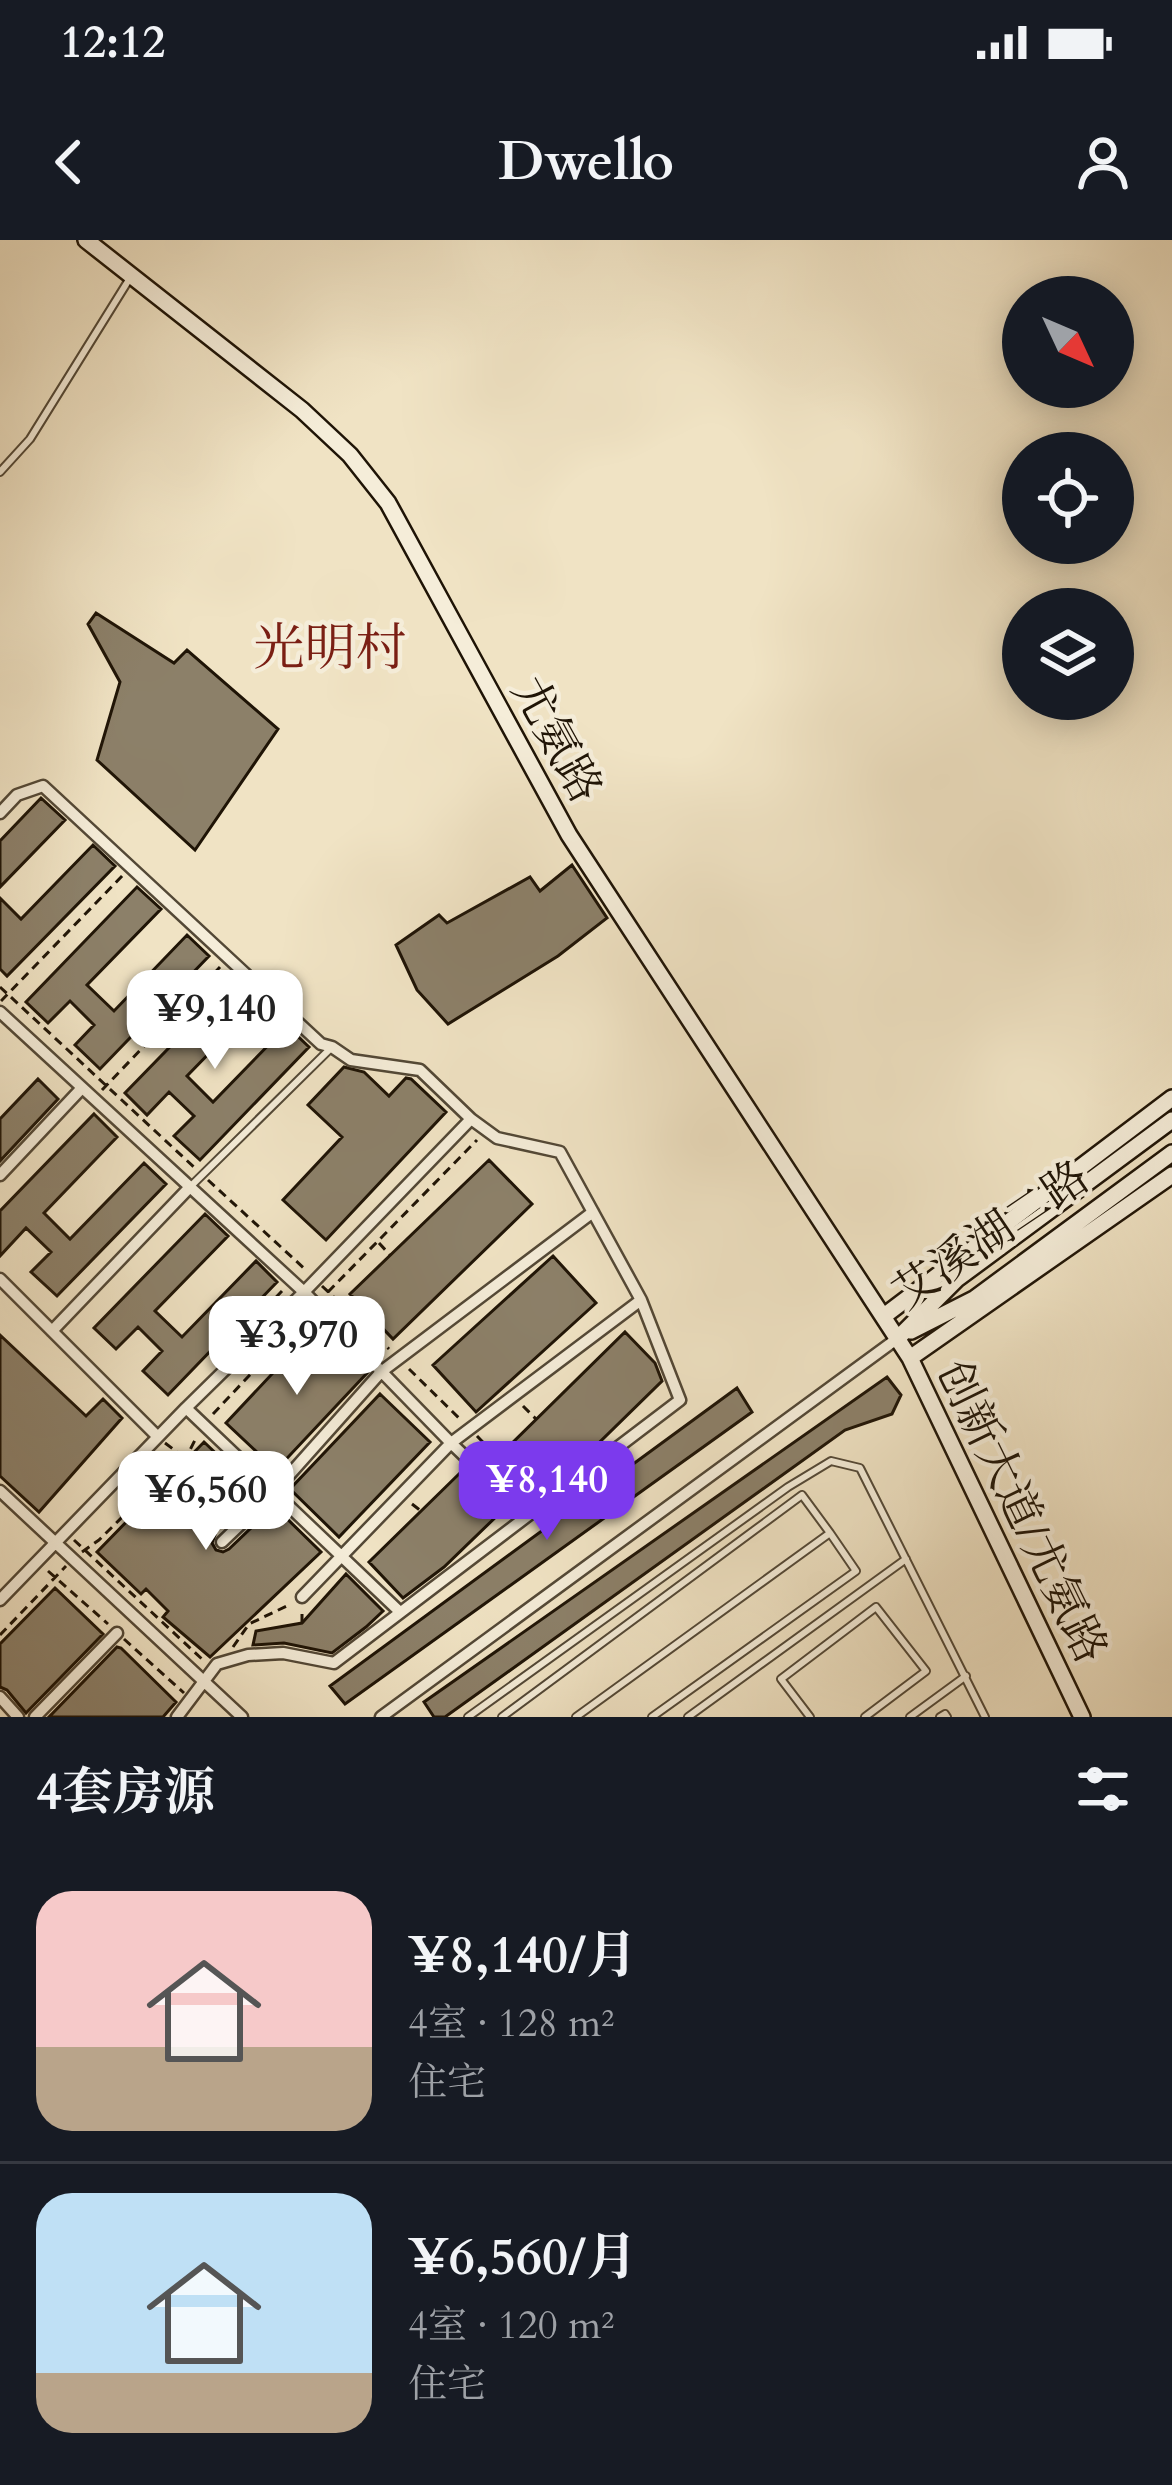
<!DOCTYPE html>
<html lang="zh">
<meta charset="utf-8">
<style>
:root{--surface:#171b24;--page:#242831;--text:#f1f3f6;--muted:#9ea1a6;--line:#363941;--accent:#7c3aed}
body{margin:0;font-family:Cardo,"Noto Serif SC",serif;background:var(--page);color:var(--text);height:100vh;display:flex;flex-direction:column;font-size:45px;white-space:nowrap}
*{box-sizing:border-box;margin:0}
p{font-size:39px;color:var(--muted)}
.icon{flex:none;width:66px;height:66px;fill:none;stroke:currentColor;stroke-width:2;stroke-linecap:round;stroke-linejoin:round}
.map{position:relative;height:1477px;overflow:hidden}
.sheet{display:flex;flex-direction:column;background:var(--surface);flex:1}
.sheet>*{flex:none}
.needle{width:78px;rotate:134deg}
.controls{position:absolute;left:1002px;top:36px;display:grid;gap:24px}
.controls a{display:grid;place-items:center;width:132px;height:132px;border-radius:50%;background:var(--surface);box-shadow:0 6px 30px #0003;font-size:60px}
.price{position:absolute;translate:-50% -102px;padding:0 27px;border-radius:24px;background:#fff;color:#222;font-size:39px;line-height:78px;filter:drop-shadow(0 3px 6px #0008)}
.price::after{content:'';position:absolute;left:50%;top:72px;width:36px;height:27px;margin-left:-18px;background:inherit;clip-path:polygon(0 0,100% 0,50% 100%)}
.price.current{background:var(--accent);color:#fff}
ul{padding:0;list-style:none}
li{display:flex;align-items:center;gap:36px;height:300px;padding:0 36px}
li+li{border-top:3px solid var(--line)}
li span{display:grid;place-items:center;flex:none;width:336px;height:240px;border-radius:36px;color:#555}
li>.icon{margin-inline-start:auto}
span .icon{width:144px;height:144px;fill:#fffc;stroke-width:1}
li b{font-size:51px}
h2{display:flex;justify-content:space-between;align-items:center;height:144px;padding:0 36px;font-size:51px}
.status{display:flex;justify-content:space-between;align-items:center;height:84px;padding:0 60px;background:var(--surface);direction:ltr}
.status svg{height:33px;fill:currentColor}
header{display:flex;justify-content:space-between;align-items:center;height:156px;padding:0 36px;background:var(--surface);font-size:54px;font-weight:700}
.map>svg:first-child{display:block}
.building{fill:#8c8069;stroke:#1f1406;stroke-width:3}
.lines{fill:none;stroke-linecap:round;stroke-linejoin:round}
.lane-casing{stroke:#534836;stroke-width:10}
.street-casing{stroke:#534836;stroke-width:15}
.secondary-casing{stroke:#1f1406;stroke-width:20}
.path{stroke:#1f1406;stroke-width:3;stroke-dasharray:9 6;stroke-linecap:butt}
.lane{stroke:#f5edd9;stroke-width:6}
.street{stroke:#f5edd9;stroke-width:10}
.secondary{stroke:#f5edd9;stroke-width:15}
.labels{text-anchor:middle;stroke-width:9;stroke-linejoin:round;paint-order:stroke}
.street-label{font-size:45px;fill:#1f1406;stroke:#f5edd9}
.quarter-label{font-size:51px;fill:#7a1f14;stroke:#f5edd9}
</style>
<div class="status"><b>12:12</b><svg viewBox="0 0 49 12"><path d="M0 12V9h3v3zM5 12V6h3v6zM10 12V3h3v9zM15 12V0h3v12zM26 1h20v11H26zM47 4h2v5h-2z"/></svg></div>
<header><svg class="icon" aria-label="back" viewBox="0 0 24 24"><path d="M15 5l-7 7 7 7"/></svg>Dwello<svg class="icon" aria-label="person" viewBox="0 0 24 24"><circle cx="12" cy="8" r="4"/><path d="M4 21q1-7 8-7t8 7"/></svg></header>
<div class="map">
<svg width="1172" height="1477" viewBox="0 0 1172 1477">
<rect width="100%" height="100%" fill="#f0e3c4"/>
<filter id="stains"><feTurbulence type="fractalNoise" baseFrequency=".00167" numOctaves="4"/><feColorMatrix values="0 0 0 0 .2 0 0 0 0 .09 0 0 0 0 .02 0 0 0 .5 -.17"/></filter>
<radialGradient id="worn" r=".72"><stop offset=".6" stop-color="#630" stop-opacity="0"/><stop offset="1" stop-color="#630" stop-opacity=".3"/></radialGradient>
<path class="building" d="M96,373l78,50 13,-13 91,79 -83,121 -98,-90 23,-78 -32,-58z
M41,558l24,22 -65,67v-46z
M93,605l22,21 -108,110 -7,-7v-71l21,21z
M572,625l35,53 -49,38 -110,68 -31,-34 -21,-45 43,-30 8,8 83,-46 10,14z
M137,647l24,22 -74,76 27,26 73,-76 22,21 -109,113 -25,-24 19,-20 -24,-24 -22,22 -22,-21z
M236,739l24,22 -73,75 26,26 74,-76 22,21 -109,113 -26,-24 20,-20 -25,-24 -22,23 -22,-22z
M344,827l20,5 25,24 17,-18 5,1 35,33 -120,128 -43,-40 59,-63 -34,-32z
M38,839l20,20 -58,62v-42z
M94,874l23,23 -73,76 26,26 74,-76 22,21 -109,112 -26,-24 20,-20 -25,-24 -26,28v-45z
M489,920l43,44 -139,135 -43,-45z
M205,974l23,22 -73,75 27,26 74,-76 21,21 -109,113 -25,-24 19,-20 -24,-24 -22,22 -22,-21z
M553,1016l43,47 -120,109 -43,-47z
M318,1085l50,47 -92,98 -50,-47z
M625,1092l30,31 7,18 -93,91 -29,22 -39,-40z
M0,1095l86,81 17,-17 19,19 -83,94 -39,-36z
M887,1137l14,18 -9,19 -47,16 -400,287h-11l-10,-15z
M737,1148l15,24 -407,292 -15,-18z
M380,1154l50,48 -91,95 -49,-48z
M204,1202l44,42 -42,43 9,8 -3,8 4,7 7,2 6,-3 45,-43 47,46 -111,105 -47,-40 5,-6 -22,-22 -5,5 -44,-42z
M462,1231l40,40 -58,56 -41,31 -34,-36z
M346,1334l37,37 -17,16 -34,26 -48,-10 -31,2 3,-14 46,-8z
M55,1348l48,46 -77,79 -19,-23 -7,-3v-43z
M117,1407l4,1 55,54 -13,15h-114z"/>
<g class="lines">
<g class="lane-casing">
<path id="lane" d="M0,232l30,-33 100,-161
M192,945l140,-138
M468,1477l320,-230 43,-26 29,7 125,249
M502,1477l300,-222 28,38 -254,184
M652,1477l204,-146 -26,-38
M688,1477l218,-158
M810,1477l-29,-38 95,-72 50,64 -61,46
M910,1477l56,-41
M940,1477l5,-3 2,3"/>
</g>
<g class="street-casing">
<path id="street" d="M0,573l17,-18 26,-9 278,258 11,3 19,13 69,10 51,49 26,19 63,14 81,148 39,100 -346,263 -51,-10 -35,2 -31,9 -40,53
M0,772l304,280 -118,116 -186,192
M471,879l-167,173 147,151 76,73
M0,935l81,-86
M0,1039l158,158
M52,1091l137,-143
M186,1168l214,204
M0,1251l242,226
M222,1302l52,-50 107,-120 212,-160
M302,1357l149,-154 190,-143
M0,1457l18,20
M35,1477l82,-84
M381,1477l517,-379"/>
</g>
<g class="secondary-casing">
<path id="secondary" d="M86,0l216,170 48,45 38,48 181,332 341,523 172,359
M884,1076l288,-218
M911,1091l63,-32 198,-146
M898,1098l59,-59 215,-159
M910,1118l262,-183"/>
</g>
<path class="path" d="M0,747l196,182
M1,761l123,-127
M102,850l118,-123
M208,940l99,91
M379,1003l11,12
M322,1046l67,63
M328,1052l149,-152
M263,1112l6,5 15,4
M214,1122l68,-71
M409,1129l53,52
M523,1166l13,13
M213,1174l96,-102
M477,1196l56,58
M165,1203l16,12
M412,1264l9,7
M74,1300l129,120
M82,1312l17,-12 91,-90 7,-14
M48,1331l60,53
M302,1383v-13
M0,1395l66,-69
M124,1399l60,54
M233,1407l16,-23 42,-20"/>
<use href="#lane" class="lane"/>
<use href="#street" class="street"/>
<use href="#secondary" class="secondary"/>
</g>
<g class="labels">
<g class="street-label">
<text transform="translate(558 499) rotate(61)" y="16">尤氨路</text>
<text transform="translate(990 994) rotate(-34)" y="16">艾溪湖二路</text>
<text transform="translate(1023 1271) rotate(64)" y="16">创新大道/尤氨路</text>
</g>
<g class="quarter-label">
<text x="330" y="425">光明村</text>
</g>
</g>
<rect width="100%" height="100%" filter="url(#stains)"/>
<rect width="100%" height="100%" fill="url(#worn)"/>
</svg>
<div class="controls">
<a><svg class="needle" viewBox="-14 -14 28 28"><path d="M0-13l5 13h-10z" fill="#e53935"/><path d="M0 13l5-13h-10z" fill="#9ea1a6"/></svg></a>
<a><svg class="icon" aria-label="locate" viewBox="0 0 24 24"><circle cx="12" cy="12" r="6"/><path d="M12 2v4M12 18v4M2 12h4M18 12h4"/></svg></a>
<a><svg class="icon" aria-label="layers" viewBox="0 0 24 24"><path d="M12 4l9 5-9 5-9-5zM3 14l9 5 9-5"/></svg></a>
</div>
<b class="price" style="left:215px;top:832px">¥9,140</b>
<b class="price" style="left:297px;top:1158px">¥3,970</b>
<b class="price current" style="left:547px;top:1303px">¥8,140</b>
<b class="price" style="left:206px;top:1313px">¥6,560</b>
</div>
<section class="sheet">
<h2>4套房源<svg class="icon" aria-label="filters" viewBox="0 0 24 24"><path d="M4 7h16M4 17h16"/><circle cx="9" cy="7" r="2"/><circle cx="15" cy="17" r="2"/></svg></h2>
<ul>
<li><span style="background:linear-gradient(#f6c9c9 65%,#b9a48a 0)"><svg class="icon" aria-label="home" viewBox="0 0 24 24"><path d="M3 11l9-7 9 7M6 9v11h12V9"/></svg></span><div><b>¥8,140/月</b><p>4室 · 128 m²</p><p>住宅</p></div></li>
<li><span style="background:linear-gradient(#bfe0f5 75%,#b9a48a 0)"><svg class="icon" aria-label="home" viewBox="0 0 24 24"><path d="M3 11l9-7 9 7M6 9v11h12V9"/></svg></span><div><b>¥6,560/月</b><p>4室 · 120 m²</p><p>住宅</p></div></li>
</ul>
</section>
